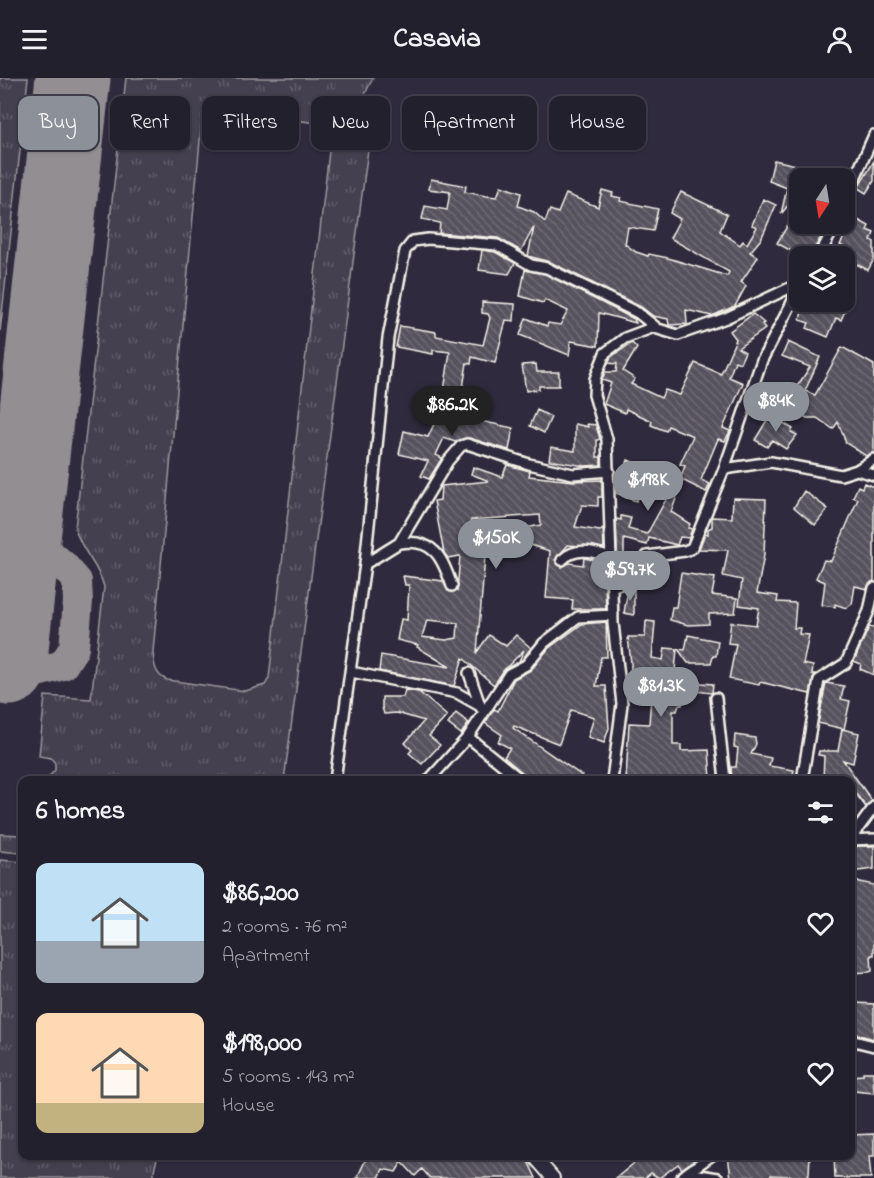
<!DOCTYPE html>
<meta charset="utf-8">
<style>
:root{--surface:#23202e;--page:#2f2d3a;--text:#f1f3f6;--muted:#a3a3aa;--line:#403e4a;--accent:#8c9099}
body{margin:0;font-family:"Indie Flower",sans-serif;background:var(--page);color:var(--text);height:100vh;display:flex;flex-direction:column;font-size:22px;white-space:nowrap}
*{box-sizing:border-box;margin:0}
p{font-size:20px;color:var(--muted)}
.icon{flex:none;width:33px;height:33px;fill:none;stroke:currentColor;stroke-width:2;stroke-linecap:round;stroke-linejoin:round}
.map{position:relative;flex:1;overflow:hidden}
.sheet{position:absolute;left:18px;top:698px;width:837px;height:384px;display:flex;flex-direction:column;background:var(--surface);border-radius:12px;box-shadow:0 2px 4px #0004,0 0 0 2px var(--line)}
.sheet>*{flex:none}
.top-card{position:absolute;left:18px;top:18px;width:838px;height:54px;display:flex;gap:12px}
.needle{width:39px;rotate:192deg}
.controls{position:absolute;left:789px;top:90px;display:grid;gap:12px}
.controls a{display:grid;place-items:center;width:66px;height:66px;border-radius:12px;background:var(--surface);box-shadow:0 2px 4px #0004,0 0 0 2px var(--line);font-size:30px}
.price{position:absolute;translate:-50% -51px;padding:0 14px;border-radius:21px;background:var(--accent);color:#fff;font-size:20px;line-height:39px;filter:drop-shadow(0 2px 3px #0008)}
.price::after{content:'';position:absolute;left:50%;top:36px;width:18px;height:14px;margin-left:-9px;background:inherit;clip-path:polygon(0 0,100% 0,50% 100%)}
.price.on{background:#222;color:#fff}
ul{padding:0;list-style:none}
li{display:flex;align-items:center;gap:18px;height:150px;padding:0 18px}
li span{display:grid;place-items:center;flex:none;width:168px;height:120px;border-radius:12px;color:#555}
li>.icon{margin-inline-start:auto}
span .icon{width:72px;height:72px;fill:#fffc;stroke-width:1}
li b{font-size:26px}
h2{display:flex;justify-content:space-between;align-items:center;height:72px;padding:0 18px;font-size:26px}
.chip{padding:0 21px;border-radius:12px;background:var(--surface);box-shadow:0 2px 4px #0004,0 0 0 2px var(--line);font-size:21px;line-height:54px}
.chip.on{background:var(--accent);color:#fff}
header{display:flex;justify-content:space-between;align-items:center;height:78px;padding:0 18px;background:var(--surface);font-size:27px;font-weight:800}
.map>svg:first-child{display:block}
.grass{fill:url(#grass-tufts);stroke:#9c989c;stroke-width:1.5;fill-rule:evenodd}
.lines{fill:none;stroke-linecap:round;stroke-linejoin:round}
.taxiway{stroke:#928e92;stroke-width:30}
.runway{stroke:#928e92;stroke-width:75}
.building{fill:url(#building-back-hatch);stroke:#f4f1e8;stroke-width:1.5;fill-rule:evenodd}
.street-casing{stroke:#f4f1e8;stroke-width:14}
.secondary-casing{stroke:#f4f1e8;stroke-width:16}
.street{stroke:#2f2a3d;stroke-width:9}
.secondary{stroke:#2f2a3d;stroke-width:12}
</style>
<header><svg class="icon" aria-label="menu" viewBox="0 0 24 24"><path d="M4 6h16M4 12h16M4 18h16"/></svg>Casavia<svg class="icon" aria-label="person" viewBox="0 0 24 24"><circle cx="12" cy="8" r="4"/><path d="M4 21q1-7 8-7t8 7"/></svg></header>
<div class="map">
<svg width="874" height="1100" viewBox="0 0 874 1100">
<defs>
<pattern id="grass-tufts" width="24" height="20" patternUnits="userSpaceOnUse" patternTransform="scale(1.5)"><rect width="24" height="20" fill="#454050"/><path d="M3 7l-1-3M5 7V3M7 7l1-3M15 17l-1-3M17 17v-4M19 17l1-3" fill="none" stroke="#605c69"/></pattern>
<pattern id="building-back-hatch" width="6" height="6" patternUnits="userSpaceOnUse" patternTransform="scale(1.5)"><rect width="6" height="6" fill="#56525f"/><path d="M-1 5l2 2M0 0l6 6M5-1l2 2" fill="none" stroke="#6f6b76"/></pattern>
</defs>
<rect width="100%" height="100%" fill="#2f2a3d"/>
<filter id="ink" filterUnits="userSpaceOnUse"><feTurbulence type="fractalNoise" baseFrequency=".0167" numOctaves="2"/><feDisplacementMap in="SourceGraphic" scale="12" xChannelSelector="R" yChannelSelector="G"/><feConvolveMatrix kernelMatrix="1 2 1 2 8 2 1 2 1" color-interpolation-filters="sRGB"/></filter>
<g filter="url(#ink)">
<path class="grass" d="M0,0h28l-28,254z
M126,0h247l-11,22 -1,11 8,31 -85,638h-238l9,-10v-7l-4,-5 -12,-2 6,-60 46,3 13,-112c-5,-22 -24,-37 -29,-59zM203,30l129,17 -63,553 -4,7 -20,6 -78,-11c-12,-5 -13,-15 -14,-28z
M0,756l22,1v18l-22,-2z
M0,782l22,2v293h136l-6,23h-152z"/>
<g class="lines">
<path class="taxiway" d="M0,535l11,-8 7,-13
M0,573l19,15 22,5 22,-6 11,-17 4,-47 -1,-20 -13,-15 -40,-34"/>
<path class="runway" d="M9,590l64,-590"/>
</g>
<path class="building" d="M326,19l13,3 -3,14 -13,-3z
M774,82l35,8 -3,10h-6v13l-19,23 6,-26 -18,-7z
M874,83v20l-8,12 -8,-5z
M431,101l35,7 -1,6 21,4 11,1 4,-11 20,7 -3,13 16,6 11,10 5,-12 8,3 8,-19 32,13 4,-17 11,3 -1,3 9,2 -1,3 38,8 -5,22 -25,-4 -3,17 11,8 12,4 1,-2 19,4 59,18 2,-4 -59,-34 10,-19 -10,-6 11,-21 46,22 -7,17 20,14 3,-4 4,3 10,-17 -5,-2 11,-26 13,6 -15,34 -11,13 8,5 -17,25 5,4 -11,20 -23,10 -26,-6 1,14 -18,1 -1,-6 -15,-3 -12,-9 -91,-45 -22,-6 6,-29 -13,24 -23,-13 -59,-5 1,-10 -18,-4 3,-13 22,4 3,-18 -21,-3z
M800,127v19l23,10 -13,22h-10l-23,-13z
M854,140l15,8 -2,4 7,3 -3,7 3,2v17l-6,11 -20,-10 -4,-5 3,-6 -7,-4z
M482,172l13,2 20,11 -6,11 -30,-4z
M525,192l20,4 89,45 2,4 -37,-10 -1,33 -27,-5 -2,14 -49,-20 6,-17 21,8 1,-3 12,2 8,-14 -23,-11 -2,3 -23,-7z
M482,224l33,2 -1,17 -8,-1 -11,43 -23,-6 -1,7 -4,-1 -5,31 -18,-3 6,-39 -17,-2v4l-37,-7 4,-21 36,6v4l47,9 7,-27 -2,-4 -6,-1z
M804,224h38l6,2 -7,16 -5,-2 -8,19 -21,-9 2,-5 -9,-3z
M753,236l11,9 -2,1 3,5 -27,19 7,4 -5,11 -5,-2 -6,16 14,6 -20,45 7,3 -5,10 -7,-2 -17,41 9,4 -4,8 -26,-13 5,-13 -5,-2 13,-28 -25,-10 -2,5 -15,-6 1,-4 -26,-12 -1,4 -21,-9 7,-21 -9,-3 3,-8h11l1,-8 -9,-1 3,-6 21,-14 5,5 -14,23 12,8 -4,5 30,14 4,-8 15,5 15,-32 26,11 15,-35 -6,-8z
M788,264l32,15 -15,34 10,4 27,-48 32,18v87l-8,4 -20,-13 -8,-21 -5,7 -16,-11h-10l-7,-4 5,-8 -13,-12 18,-27 -28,-11z
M536,286l1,8h22v14h-20v3l-13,2 -4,-26z
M444,324l20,10 -2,5 51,11 -4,22 -40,-12 -14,4 -11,-4 -8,17 6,3 -13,21 -8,-3 7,-15 -29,-7 5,-23 24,6z
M537,332l14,7 -7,16 -14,-7z
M770,337l23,14 -2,3 6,3 -11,14 -14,-9 -5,7 -12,-7z
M575,346l13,3 -1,-3 9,1 4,14 -3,1v17h4v8l-16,1 -36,-6 2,-13 24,4z
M628,382l54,23 -11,29 19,12 -2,4 4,1 -3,9 -9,-1 -3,8 -28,-7 -2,7 -23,-6v21h10v13l-16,3 -2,-57 5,1v-4l10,2 -3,11 19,5 21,-38 -27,-10 -5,15 -20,-8 1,-17 5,2z
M507,387l23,6 -1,5 44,5 29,-1v17h-4v9l-16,-1 -7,22 25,4 3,-2 1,19 -36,-3 -13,15 7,7 7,-4 14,2 1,-7 20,4 2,47h-34l1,-9 -27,-2 4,-47 -26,-8 -1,3 -16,-7 4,-8 30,-6 -1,-10 -69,5 3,18 11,-2 1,9 -9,107 12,-17 17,11 10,-11 15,13 -9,12 -3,1 5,-11 -20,20 -10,15 -31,-27 -9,28 -75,-15 2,-16 69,12 -33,-20 1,-2 -21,-5 4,-21 6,1 2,-35h-4l-2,-9 40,5 5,10h9l3,-35 -12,2 -4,-5 -10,-52 6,-1 1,-14 48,-5 -18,-7 2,-7 29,10zM427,542l31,3 -1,15 -11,2 -24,-3z
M864,405l10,4v94l-5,3 -2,5 -12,-3 -3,18 -6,4 -11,-4v3l-13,-2 3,-23 -9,-4 8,-18 7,1 27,-62 -5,-2 5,-11 4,2z
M804,413l24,18 -13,16 -21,-18z
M733,420l33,1 -2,56 -7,38 21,3 -1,6 19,1 -2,25h6l-1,6 10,1 -6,29 10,2 -1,8h3l-5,20 -50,-12 -1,3 -30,-6 7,-35 -8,-1 3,-21 25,3 3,-17 -20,-3 3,-25 -19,-4 5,-26 -29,-1 6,-16 3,1v-5l4,-2v-10l20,1z
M681,495l34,5 -3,17 25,3 -2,15 -26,1v10l-21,1 -18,-5 2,-13h4z
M634,509v28l-10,-2 4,-24z
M646,543l9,1 -3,36 11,2 2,-12 12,1 -3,32 39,3 -1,9 -17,-2v3h-12l-1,11h-3l-2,6h-4v34h8v6l28,-1 2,30h-85l3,-57 20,1 2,-27h-21l1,-34 -3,-26h17z
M606,544l1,35h-6l-5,29h10l3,42 -5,15 -16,-6 6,-20 -23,-7 -12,34 -45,-18 -1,2 75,52h-60l-3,-5 -21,-18 6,-9 -12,-6 4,-7 -17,-12 9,-14 4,2 16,-32 17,-9 18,-22 33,-24z
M869,549l5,1v47l-14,-6 1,-5 -7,-3z
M688,557l30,6 -2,15h-3l-2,7h-23l-10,-14 7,1z
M826,605l18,3 -3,13 9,2 -6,28 -26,-6z
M405,612l14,2 28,24 -18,20 11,9 -18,19 -13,-11 3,-3 -7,-7 19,-22 -27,-8 -13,1 -2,-7v-10h21z
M456,635l13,10 -8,11 -13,-10z
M842,651l17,4 -6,30 -10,-3 29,41 -6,6 -16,-21v-6h-27l1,-24 -6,-1 1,-4h19z
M735,657l20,3 1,6 -5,10 20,4 -2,8 25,4 -2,10h-60l-1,-13h5l2,-19 -4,-1z
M857,768h17v23l-24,3v-19z
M850,802l24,5v70h-3l1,16 -3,1 -19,1z
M856,925l18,1v35l-18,-5z
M863,994h10l1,21 -21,-2 -2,-15 12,-1z
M874,1056v22h-5l2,22h-36l-1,-23h16v-20z
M368,1077h38l6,3 3,-3h110l11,23h-106l-8,-9 -7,7 -13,-14 -6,10 -13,-3 -4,9h-22z
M644,1077h56l-18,14 -4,-5 -19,14 -8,-5 -6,5h-29z
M728,1077h82l-1,19 -1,3 -37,-2v3h-17l1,-2 -24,2z"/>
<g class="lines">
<g class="street-casing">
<path id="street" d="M844,125l30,-68
M819,178l17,-32
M724,391l47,-7 70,13 16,-5 17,5
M857,392l17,-11
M399,465c35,-5 43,14 53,43
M562,482c14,-14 32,-8 50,-3
M365,486l34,-21 49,-82 13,-15 6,-2 62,20 44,10 36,-3
M613,508l26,-7 8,-23 38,-5 7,-3 32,-79 38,-109 38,-73
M351,594l106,21 23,13
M469,595l12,35
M716,620l9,82
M468,659l53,43
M335,702l30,-216 23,-226 17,-87 8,-10 15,-2 69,6 34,20 16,3 91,45 20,16 20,6 48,-17 74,-35
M429,702l39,-43 41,-63 17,-9 18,-22 34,-26 35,-2
M612,702l10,-76 -9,-81 -6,-184 -13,-44 1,-16 10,-26 20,-15 29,-11
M802,702l17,-100 27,-17 23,-52 5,-23
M850,762l24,-1
M850,768l4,-12 20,-27
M850,962l24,6
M687,1095l25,-18
M681,1100l6,-5 31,5"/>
</g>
<g class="secondary-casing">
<path id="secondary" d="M533,1077l20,23"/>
</g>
<use href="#street" class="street"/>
<use href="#secondary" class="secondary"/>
</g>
</g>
</svg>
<div class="controls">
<a><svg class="needle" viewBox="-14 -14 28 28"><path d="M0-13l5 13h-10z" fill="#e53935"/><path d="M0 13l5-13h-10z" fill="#a3a3aa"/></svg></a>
<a><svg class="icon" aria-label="layers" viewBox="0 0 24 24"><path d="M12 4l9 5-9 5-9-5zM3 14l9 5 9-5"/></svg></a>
</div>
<b class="price" style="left:776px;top:355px">$84K</b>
<b class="price on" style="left:452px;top:359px">$86.2K</b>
<b class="price" style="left:648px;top:434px">$198K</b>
<b class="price" style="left:496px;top:492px">$150K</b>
<b class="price" style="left:630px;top:524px">$59.7K</b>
<b class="price" style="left:661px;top:640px">$81.3K</b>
<div class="top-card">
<a class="chip on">Buy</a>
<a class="chip">Rent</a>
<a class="chip">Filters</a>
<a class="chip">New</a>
<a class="chip">Apartment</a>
<a class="chip">House</a>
</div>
<section class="sheet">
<h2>6 homes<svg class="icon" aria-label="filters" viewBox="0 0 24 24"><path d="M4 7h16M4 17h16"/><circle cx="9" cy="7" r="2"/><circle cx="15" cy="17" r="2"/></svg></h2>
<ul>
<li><span style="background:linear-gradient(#bfe0f5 65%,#9aa5b1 0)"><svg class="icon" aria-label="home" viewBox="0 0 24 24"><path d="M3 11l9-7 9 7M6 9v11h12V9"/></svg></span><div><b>$86,200</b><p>2 rooms · 76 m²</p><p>Apartment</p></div><svg class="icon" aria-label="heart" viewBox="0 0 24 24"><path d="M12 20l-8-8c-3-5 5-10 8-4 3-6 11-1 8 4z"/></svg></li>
<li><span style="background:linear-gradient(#ffd9b3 75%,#c2b280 0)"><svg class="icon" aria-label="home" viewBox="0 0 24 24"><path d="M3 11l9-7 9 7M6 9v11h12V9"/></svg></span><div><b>$198,000</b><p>5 rooms · 143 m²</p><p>House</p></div><svg class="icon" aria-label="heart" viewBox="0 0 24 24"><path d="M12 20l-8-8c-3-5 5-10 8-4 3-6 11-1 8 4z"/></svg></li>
</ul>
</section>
</div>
